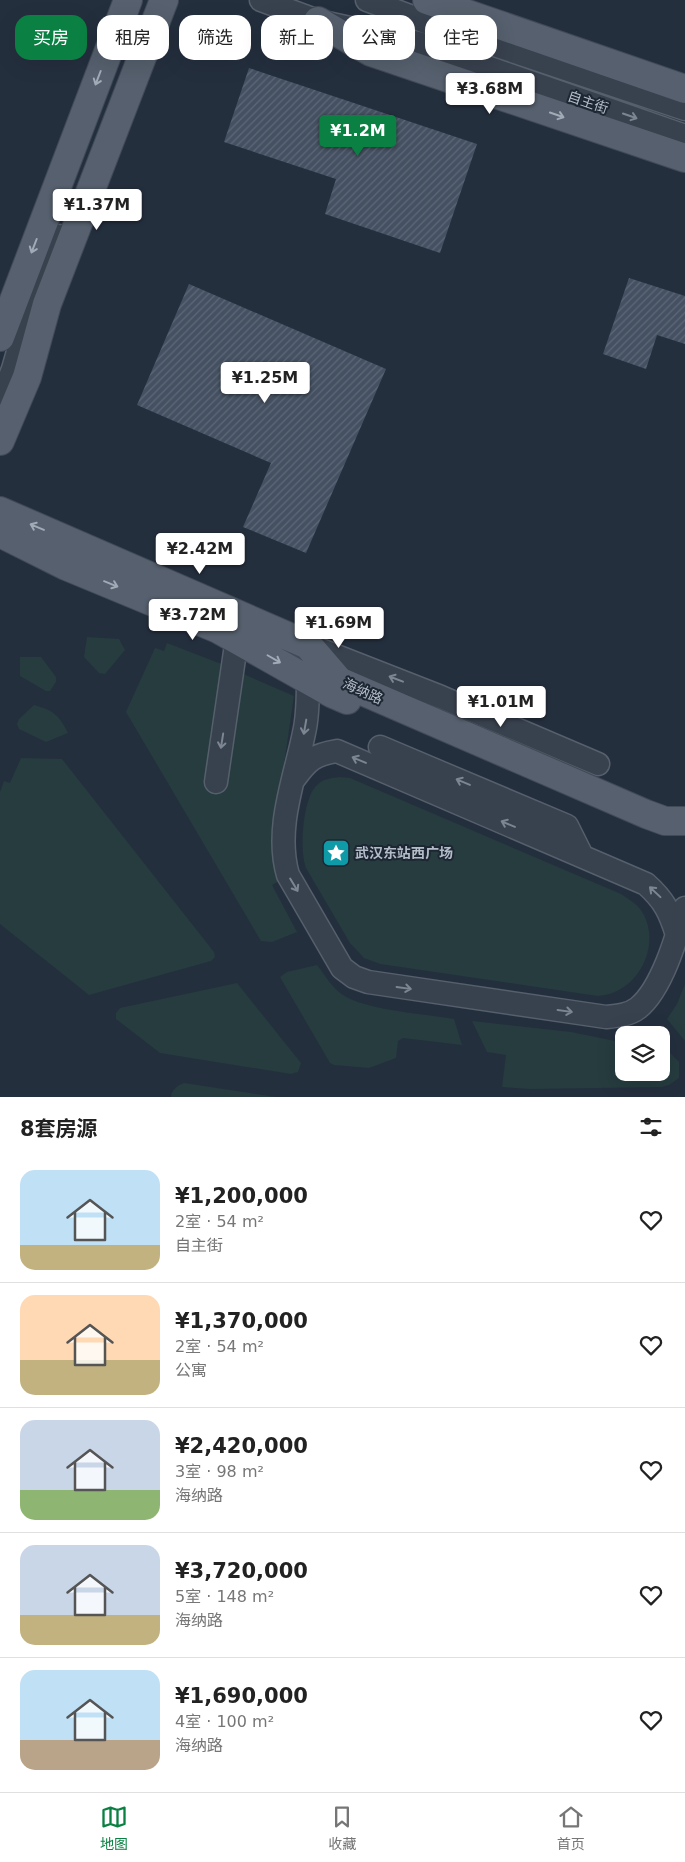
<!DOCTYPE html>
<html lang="zh">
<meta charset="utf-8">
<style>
:root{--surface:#fff;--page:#f2f2f2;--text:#222;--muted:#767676;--line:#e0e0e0;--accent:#0b8043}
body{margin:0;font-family:"DejaVu Sans","Noto Sans SC",sans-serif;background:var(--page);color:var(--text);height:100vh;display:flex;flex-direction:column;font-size:19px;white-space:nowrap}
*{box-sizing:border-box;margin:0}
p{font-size:16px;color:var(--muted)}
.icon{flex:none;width:28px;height:28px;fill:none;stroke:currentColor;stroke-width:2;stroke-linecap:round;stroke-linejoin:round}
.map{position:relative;height:1097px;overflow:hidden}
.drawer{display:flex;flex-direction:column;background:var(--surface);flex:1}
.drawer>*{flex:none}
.hud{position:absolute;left:15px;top:15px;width:655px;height:45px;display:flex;gap:10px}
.buttons{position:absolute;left:615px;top:1026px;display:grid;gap:10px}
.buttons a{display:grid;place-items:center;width:55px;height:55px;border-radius:10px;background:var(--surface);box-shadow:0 5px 20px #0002;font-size:25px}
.price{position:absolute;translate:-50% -42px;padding:0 11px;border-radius:5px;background:#fff;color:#222;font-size:16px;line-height:32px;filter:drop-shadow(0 1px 2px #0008)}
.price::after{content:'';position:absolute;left:50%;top:30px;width:15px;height:11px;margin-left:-8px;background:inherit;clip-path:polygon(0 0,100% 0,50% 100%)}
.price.on{background:var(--accent);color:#fff}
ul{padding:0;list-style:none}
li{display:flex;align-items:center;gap:15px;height:125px;padding:0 20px}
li+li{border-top:1px solid var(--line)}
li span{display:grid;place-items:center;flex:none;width:140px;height:100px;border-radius:15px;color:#555}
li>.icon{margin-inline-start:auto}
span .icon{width:60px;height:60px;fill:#fffc;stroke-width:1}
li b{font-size:21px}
h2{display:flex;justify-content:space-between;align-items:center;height:60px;padding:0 20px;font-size:21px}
.tag{padding:0 18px;border-radius:15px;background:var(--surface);box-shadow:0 5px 20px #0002;font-size:18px;line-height:45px}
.tag.on{background:var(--accent);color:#fff}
.tab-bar{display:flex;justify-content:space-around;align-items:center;height:70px;border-top:1px solid var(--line);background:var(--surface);font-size:14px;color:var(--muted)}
.tab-bar a{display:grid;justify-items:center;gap:2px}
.tab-bar .on{color:var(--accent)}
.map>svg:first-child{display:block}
.green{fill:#263c3f}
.building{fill:url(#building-hatch)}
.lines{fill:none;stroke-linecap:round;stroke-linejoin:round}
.minor-casing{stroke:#565f6c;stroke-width:25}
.major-casing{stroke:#414a57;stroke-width:30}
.minor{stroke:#38414e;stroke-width:22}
.major{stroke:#56606e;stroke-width:28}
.oneway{stroke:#a1aab7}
.oneway2{stroke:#7c8592}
.labels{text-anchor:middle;stroke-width:4;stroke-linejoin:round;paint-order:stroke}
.street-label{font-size:14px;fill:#b4bcc9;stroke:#1d2633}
.poi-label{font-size:14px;font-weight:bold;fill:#b4bcc9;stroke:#1d2633;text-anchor:start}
</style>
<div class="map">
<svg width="685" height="1097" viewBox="0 0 685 1097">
<defs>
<pattern id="building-hatch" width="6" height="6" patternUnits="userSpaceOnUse" patternTransform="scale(1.25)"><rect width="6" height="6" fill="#455162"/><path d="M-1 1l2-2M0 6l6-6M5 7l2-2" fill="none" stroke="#5d6877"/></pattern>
</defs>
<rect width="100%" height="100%" fill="#242f3e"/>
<path class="green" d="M87,637l32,2 6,11 -20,24 -6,-1 -15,-16z
M167,643l57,22 -19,118 20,4 16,-114 53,23 -21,143 8,41 -9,5 25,47 -25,10 -11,-1 -135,-229 29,-64 9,3z
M20,657h21l15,20v5l-6,9h-4l-26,-15z
M34,705c19,5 25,10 34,28l-22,9 -27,-13 -2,-5 2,-5z
M21,758l41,1 152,193 1,5 -4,4 -122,34 -89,-71v-132l4,-11 6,2z
M339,777l11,1 271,116c9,6 18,11 23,21 17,34 -8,79 -46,81l-218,-32 -16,-6 -14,-15 -44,-75c-7,-17 -3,-71 11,-83 6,-6 14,-7 22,-8z
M317,965c8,10 15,23 26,30 22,15 82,19 111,24l8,26 -59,-7 -5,3 -2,17 -27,10 -35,-3 -4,-2 -50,-86 7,-5z
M237,983l64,80 -3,9 -7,2 -131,-21 -44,-34v-6l4,-5z
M685,984v57l-18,-22 10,-15z
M472,1021l99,11 44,9 9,-1v32h37v-28l18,18v16l-10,7 -7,2 -132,2 -28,-2 4,-32 -19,-3z
M184,1083l92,14h-105c0,-7 7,-12 13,-14z"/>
<path class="building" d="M249,68l228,76 -37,109 -115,-39 11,-35 -112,-37z
M629,278l56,18v48l-28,-9 -11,34 -43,-15z
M189,284l197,85 -80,184 -63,-26 28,-64 -134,-58z"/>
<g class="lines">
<g class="minor-casing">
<path id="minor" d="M261,0l57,21 100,22 267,93
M367,0l56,21 262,88
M0,403l13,-34 17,-59 29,-74
M308,645l133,52 157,67
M308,679c0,16 0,33 -3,49 -9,48 -31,99 -17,147l54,93 12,9 14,5 238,35c11,-1 23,-2 32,-9 24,-19 39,-72 47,-100
M380,747l187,79 15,30
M294,779c14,-19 19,-24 43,-28l309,133c18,16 24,28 31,51
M216,782l21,-144"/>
</g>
<g class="major-casing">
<path id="major" d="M427,0l258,89
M318,21l53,31 314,106
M0,337l128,-337
M0,441l27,-64 20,-73 117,-304
M0,511l308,134 31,36 307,133 19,7h20
M0,533l66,33 152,63 115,65 14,6"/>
</g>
<use href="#minor" class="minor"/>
<use href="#major" class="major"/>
</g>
<defs><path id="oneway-shaft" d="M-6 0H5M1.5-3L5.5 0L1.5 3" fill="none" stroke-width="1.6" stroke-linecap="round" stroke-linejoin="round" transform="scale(1.25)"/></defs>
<g class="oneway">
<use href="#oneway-shaft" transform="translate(98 78) rotate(111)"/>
<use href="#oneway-shaft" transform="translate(557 115) rotate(19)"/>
<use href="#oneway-shaft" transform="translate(34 246) rotate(111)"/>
<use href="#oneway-shaft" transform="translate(37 527) rotate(-157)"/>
<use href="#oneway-shaft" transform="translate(111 584) rotate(22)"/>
<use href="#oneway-shaft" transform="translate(274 659) rotate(30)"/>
</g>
<g class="oneway2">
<use href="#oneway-shaft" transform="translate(630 116) rotate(19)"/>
<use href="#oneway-shaft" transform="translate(396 679) rotate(-159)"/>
<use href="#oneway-shaft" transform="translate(305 727) rotate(100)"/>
<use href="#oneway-shaft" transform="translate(222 741) rotate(99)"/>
<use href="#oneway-shaft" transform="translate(359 760) rotate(-157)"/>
<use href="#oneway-shaft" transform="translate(463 782) rotate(-157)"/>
<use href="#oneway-shaft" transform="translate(508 824) rotate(-157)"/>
<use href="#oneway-shaft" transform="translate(294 885) rotate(59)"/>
<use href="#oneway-shaft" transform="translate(655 892) rotate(-137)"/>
<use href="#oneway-shaft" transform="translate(404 988) rotate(8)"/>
<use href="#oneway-shaft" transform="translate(565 1011) rotate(8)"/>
</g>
<defs>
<g id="sight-square" transform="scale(1.4375)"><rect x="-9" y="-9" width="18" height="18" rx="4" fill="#0f9aa8" stroke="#1d2633"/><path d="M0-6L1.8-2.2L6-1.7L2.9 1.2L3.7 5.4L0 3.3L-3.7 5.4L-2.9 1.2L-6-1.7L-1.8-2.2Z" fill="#fff"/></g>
</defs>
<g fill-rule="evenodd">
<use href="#sight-square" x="336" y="853"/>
</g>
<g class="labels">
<g class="street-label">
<text transform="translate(588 102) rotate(19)" y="5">自主街</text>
<text transform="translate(363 691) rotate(24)" y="5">海纳路</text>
</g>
<g class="poi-label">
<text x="355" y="858">武汉东站西广场</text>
</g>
</g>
</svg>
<div class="buttons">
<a><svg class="icon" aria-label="layers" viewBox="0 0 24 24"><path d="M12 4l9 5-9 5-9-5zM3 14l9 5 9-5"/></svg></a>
</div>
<b class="price" style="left:490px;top:115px">¥3.68M</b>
<b class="price on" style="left:358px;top:157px">¥1.2M</b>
<b class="price" style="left:97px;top:231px">¥1.37M</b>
<b class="price" style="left:265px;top:404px">¥1.25M</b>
<b class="price" style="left:200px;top:575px">¥2.42M</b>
<b class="price" style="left:193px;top:641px">¥3.72M</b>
<b class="price" style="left:339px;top:649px">¥1.69M</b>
<b class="price" style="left:501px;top:728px">¥1.01M</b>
<div class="hud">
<a class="tag on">买房</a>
<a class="tag">租房</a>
<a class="tag">筛选</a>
<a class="tag">新上</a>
<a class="tag">公寓</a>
<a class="tag">住宅</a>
</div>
</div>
<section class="drawer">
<h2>8套房源<svg class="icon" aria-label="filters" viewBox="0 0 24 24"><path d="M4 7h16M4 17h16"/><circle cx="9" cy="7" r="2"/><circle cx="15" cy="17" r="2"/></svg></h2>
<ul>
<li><span style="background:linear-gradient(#bfe0f5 75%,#c2b280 0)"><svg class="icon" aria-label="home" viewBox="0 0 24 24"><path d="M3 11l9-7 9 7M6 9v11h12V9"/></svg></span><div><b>¥1,200,000</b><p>2室 · 54 m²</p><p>自主街</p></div><svg class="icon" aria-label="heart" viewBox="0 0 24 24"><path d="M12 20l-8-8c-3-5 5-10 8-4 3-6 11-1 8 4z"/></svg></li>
<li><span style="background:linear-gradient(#ffd9b3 65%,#c2b280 0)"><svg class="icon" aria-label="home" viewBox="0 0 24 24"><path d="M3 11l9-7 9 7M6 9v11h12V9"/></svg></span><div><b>¥1,370,000</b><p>2室 · 54 m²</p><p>公寓</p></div><svg class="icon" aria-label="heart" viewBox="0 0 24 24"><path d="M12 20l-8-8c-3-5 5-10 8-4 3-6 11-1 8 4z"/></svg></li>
<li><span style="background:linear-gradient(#c9d6e8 70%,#8fb573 0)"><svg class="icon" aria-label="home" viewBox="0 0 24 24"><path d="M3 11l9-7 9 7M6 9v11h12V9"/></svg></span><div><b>¥2,420,000</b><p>3室 · 98 m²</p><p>海纳路</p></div><svg class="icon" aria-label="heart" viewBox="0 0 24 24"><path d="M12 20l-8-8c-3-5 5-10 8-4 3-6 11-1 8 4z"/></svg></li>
<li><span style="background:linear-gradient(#c9d6e8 70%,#c2b280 0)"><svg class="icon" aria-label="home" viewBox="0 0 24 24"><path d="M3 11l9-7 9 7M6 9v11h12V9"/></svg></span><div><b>¥3,720,000</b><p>5室 · 148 m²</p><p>海纳路</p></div><svg class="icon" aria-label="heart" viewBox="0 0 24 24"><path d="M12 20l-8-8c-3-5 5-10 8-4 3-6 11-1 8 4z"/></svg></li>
<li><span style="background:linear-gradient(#bfe0f5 70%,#b9a48a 0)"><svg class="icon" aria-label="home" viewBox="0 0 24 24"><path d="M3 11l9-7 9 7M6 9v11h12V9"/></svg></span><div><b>¥1,690,000</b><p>4室 · 100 m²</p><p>海纳路</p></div><svg class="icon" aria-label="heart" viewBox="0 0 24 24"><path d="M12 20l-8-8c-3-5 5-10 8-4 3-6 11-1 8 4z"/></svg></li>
</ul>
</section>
<nav class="tab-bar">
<a class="on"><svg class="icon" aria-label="map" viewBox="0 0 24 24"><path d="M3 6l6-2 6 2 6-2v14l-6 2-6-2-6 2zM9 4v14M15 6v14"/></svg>地图</a>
<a><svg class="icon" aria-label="saved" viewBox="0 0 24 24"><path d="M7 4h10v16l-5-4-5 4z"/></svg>收藏</a>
<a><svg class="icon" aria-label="home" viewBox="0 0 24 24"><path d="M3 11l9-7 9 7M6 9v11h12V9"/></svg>首页</a>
</nav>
